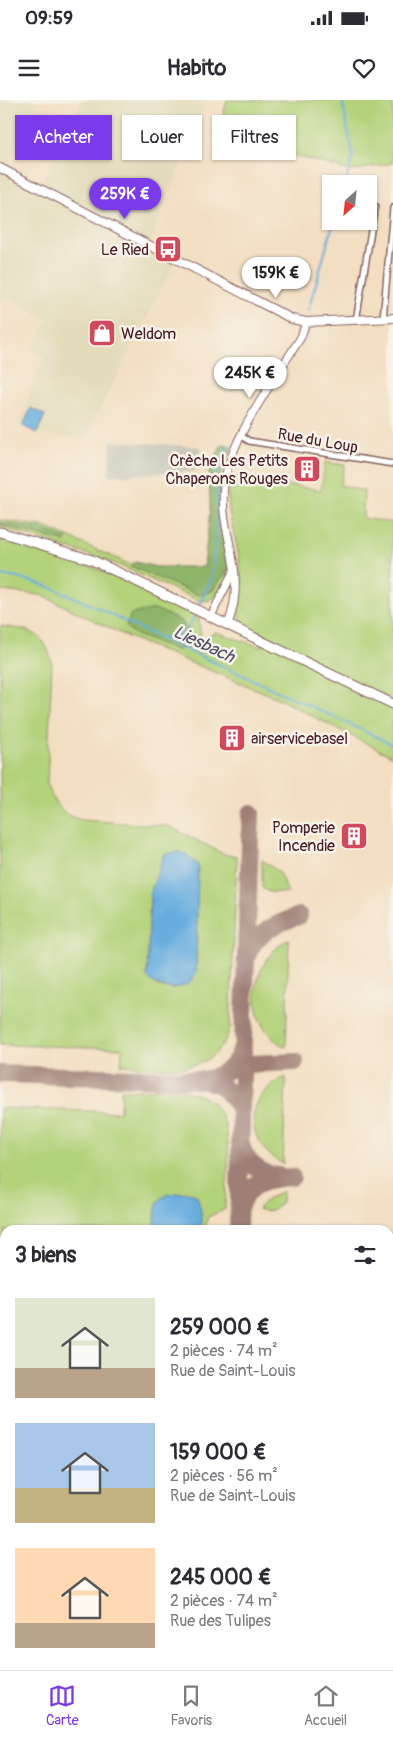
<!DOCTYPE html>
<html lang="fr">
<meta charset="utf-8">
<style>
:root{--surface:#fff;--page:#f2f2f3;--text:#2b2b33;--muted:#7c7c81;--line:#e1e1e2;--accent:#7c3aed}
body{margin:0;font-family:Pangolin,sans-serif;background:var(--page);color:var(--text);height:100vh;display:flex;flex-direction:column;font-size:19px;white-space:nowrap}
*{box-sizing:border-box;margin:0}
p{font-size:16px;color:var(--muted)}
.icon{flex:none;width:28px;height:28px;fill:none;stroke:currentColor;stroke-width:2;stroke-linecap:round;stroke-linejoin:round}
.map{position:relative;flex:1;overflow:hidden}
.panel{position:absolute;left:0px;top:1125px;width:394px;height:445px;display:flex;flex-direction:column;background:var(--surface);border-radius:15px 15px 0 0;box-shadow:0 1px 4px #0004}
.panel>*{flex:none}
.top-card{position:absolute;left:15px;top:15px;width:364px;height:45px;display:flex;gap:10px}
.needle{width:32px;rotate:207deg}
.fabs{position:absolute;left:322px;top:75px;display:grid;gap:10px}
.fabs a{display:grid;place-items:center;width:55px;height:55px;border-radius:0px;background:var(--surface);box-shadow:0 1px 4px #0004;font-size:25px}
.price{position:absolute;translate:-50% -42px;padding:0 11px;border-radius:18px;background:#fff;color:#222;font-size:16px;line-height:32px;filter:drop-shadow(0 1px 2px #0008)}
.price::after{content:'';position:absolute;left:50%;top:30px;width:15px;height:11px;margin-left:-8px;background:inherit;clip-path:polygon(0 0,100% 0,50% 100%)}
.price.active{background:var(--accent);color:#fff}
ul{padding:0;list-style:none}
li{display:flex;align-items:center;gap:15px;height:125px;padding:0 15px}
li span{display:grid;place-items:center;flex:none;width:140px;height:100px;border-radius:0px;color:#555}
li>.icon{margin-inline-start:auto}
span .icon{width:60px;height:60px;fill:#fffc;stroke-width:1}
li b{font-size:21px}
h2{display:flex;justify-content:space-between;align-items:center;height:60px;padding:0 15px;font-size:21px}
.chip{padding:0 18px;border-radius:0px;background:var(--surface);box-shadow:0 1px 4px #0004;font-size:18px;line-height:45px}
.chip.active{background:var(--accent);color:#fff}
.status{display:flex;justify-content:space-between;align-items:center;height:35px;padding:0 25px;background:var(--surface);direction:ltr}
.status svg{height:14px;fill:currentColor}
header{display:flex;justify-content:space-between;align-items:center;height:65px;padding:0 15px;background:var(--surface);font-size:22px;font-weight:700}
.tab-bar{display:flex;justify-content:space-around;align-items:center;height:70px;border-top:1px solid var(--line);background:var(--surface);font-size:14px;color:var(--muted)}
.tab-bar a{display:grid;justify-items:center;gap:2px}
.tab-bar .active{color:var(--accent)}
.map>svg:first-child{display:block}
.built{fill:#e4dbba}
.industrial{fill:#c6c5b8}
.green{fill:#b3d27a;stroke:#7e7852}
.forest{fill:#8eb46a;stroke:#6c6a4a}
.water{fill:#69addf;stroke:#5a6685}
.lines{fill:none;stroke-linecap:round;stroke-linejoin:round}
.stream{stroke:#69addf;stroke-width:2}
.taxiway{stroke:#9e7e76;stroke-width:18}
.runway{stroke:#9e7e76;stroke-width:44}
.minor-casing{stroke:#856260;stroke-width:8}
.tertiary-casing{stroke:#856260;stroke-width:9}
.secondary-casing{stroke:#856260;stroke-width:10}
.primary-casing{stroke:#856260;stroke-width:11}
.minor{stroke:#fff;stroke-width:5}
.tertiary{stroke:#fff;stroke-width:7}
.secondary{stroke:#fff;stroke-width:8}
.primary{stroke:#fff;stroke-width:9}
.labels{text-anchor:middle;stroke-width:5;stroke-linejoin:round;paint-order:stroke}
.poi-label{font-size:16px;fill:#4a1f2b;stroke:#f7f3e8;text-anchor:end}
.street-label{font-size:16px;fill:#4a1f2b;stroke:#f7f3e8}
.water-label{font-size:18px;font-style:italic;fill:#55516a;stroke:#f7f3e8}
</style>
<div class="status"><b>09:59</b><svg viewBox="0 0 49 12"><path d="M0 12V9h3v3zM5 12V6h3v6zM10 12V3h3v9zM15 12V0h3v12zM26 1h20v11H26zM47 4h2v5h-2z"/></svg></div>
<header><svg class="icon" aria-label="menu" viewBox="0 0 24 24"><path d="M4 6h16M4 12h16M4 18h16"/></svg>Habito<svg class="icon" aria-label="heart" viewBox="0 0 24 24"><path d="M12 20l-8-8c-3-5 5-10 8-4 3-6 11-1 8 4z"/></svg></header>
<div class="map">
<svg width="393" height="1570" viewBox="0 0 393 1570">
<rect width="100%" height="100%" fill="#f7f3e8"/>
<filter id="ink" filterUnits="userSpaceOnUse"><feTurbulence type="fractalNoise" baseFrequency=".02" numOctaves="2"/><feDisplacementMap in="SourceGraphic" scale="10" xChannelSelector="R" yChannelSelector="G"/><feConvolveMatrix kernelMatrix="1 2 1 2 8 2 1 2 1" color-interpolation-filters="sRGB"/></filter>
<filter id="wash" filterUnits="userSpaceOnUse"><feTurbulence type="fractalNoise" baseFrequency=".0096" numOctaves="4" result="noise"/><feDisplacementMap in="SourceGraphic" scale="20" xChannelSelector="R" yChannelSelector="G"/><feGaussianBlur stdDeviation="1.12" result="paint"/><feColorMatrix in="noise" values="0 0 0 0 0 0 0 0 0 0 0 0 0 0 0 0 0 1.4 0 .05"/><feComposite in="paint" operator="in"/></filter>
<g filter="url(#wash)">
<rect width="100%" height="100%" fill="#f3dec1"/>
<path class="built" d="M0,0h38l-30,65 34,17 40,-82h112l10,7 -55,138 25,19 -89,174 -46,-3 -21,-9 26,-68 -12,-8 16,-30 -44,-24 -4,7z"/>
<path class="industrial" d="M111,341l90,6 -5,24 -87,5z"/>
<path class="green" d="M227,0h166v63l-41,8 -74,-20 -55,-36z
M325,362l20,3 -5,20 24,6 -1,27 30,5v234l-118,-60 -147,-60 -87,-42 -41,-4v-54c71,15 134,49 199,81l2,24 4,2 5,-9 6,-3 45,15 5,-11c-9,-4 -20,-8 -25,-17 -7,-12 -1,-32 -1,-46 0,-33 -18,-62 -10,-96l91,13z
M0,420l43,6 156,69 13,-4 17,-23c-3,17 -10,34 -29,33l-91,-40 -109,-34z
M0,526c30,4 44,4 52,37l-5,122c7,18 15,31 36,35l85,6 58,29 11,1 -7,173c-18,51 -65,38 -109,36l1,-17 -122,-3z
M262,760l17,12 9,21 -19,-1 -7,-4z
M289,839l-3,108c-44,-21 -38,-86 3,-108z
M286,977l-3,87c-40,-22 -40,-68 3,-87z
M121,990c21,1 53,-3 73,3 48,14 32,79 31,116l-17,8 -3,13h-200v308l-5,-1v-429l117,4 3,-1z
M283,1091l-1,11c-7,7 -14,12 -24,7l9,-10z
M389,1420l4,1v113l-4,-1z
M0,1499l5,1v65h261l20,5h-286z"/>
<path class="forest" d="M224,344l8,3 -12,29v27l9,53v12l-17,23 -13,4 -69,-29 5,-4 21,5h48l6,-58 -1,-37 12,-26z
M0,423l43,6 23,10v3l-66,-17z
M155,509l26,12 13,16 -4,10 -13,3 -41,-15 -10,-8 5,-13z"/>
<path class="water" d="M31,308l14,7 -8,18 -14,-7z
M179,752l7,2 12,11 -2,107c-7,20 -36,21 -49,5l3,-83 14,-40z
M189,1092l8,4 4,15v19h-46c0,-32 1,-36 34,-38z"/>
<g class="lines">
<path class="stream" d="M342,0l11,56 -8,28
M308,211l26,-90
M0,475c52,6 98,35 145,56 83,38 166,74 248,114
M199,507l13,-30 5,-55v-51l11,-26
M163,539l22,-6 11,-19"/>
<path class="taxiway" d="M247,856c9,-24 30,-33 52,-40
M232,969l17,-5 46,-2
M0,974l204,6 16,5 7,6 12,16 2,11 -3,112
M204,980c22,-5 34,-15 39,-37l8,-230
M241,1010l2,-61
M241,1044c4,18 19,31 38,32
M239,1108c9,-26 29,-30 53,-31"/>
<path class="runway" d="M0,1468l5,2
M389,1565l4,1"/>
</g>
</g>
<g filter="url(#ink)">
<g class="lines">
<g class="minor-casing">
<path id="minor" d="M383,219l10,-111
M356,221l19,-115
M241,336l8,5 144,23"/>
</g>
<g class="tertiary-casing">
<path id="tertiary" d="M211,516l23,-46
M228,524c21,-54 -10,-89 -4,-139 5,-45 53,-109 77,-148l5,-15"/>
</g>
<g class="secondary-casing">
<path id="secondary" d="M0,68l292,151 14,3 87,-4"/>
</g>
<g class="primary-casing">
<path id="primary" d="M0,432l92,28 301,144"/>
</g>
<use href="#minor" class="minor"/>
<use href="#tertiary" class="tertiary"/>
<use href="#secondary" class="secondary"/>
<use href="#primary" class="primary"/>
</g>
</g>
<defs>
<g id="bus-square" transform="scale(1.4375)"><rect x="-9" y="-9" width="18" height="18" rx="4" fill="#d1495b" stroke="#f7f3e8"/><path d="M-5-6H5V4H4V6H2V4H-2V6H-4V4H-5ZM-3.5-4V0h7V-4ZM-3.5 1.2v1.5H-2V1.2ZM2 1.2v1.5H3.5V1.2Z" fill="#fff"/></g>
<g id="shop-square" transform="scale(1.4375)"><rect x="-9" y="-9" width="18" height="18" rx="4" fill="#d1495b" stroke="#f7f3e8"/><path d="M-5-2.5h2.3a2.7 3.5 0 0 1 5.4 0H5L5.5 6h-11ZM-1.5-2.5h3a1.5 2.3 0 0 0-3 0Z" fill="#fff"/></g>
<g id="building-square" transform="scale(1.4375)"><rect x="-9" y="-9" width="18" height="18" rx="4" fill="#d1495b" stroke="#f7f3e8"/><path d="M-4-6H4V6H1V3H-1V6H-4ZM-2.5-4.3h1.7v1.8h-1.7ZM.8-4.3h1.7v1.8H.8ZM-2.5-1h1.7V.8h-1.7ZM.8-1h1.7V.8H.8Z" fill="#fff"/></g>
</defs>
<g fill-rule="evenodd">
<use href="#bus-square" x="168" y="149"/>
<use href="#shop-square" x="102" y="233"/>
<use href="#building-square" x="307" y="369"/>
<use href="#building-square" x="232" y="638"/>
<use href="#building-square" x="354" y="736"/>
</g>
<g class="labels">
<g class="poi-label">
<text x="149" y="155">Le Ried</text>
<text x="121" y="239" text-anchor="start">Weldom</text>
<text x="288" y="366">Crèche Les Petits<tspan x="288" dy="18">Chaperons Rouges</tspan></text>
<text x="251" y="644" text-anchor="start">airservicebasel</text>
<text x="335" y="733">Pomperie<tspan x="335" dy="18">Incendie</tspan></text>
</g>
<g class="street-label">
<text transform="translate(318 340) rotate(10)" y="6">Rue du Loup</text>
</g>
<g class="water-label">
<text transform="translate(204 544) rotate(25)" y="6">Liesbach</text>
</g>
</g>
</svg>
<div class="fabs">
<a><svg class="needle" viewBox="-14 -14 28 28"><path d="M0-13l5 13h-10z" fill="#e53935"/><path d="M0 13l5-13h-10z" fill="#7c7c81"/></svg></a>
</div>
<b class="price active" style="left:125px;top:120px">259K €</b>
<b class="price" style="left:276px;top:199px">159K €</b>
<b class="price" style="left:250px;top:299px">245K €</b>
<div class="top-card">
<a class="chip active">Acheter</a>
<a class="chip">Louer</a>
<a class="chip">Filtres</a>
</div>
<section class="panel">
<h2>3 biens<svg class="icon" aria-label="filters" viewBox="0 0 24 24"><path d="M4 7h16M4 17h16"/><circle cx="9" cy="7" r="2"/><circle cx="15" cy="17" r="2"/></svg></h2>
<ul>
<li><span style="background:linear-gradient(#dfe7d0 70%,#b9a48a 0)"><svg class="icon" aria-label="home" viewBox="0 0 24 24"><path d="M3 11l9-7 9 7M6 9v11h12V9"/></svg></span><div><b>259 000 €</b><p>2 pièces · 74 m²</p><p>Rue de Saint-Louis</p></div></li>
<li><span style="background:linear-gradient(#a9c7e8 65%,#c2b280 0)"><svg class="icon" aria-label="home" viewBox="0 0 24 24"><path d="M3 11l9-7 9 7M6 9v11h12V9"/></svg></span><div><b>159 000 €</b><p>2 pièces · 56 m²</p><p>Rue de Saint-Louis</p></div></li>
<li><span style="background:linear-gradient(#ffd9b3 75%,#b9a48a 0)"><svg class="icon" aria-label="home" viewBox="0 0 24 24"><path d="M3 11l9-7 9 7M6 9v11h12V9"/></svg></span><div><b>245 000 €</b><p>2 pièces · 74 m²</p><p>Rue des Tulipes</p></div></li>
</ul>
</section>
</div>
<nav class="tab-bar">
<a class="active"><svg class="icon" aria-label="map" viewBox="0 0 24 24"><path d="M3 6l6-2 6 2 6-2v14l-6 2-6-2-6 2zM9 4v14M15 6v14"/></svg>Carte</a>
<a><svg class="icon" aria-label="saved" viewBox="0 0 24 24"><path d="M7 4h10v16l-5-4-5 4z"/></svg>Favoris</a>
<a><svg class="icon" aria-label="home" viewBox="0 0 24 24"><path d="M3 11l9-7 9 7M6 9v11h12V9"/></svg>Accueil</a>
</nav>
